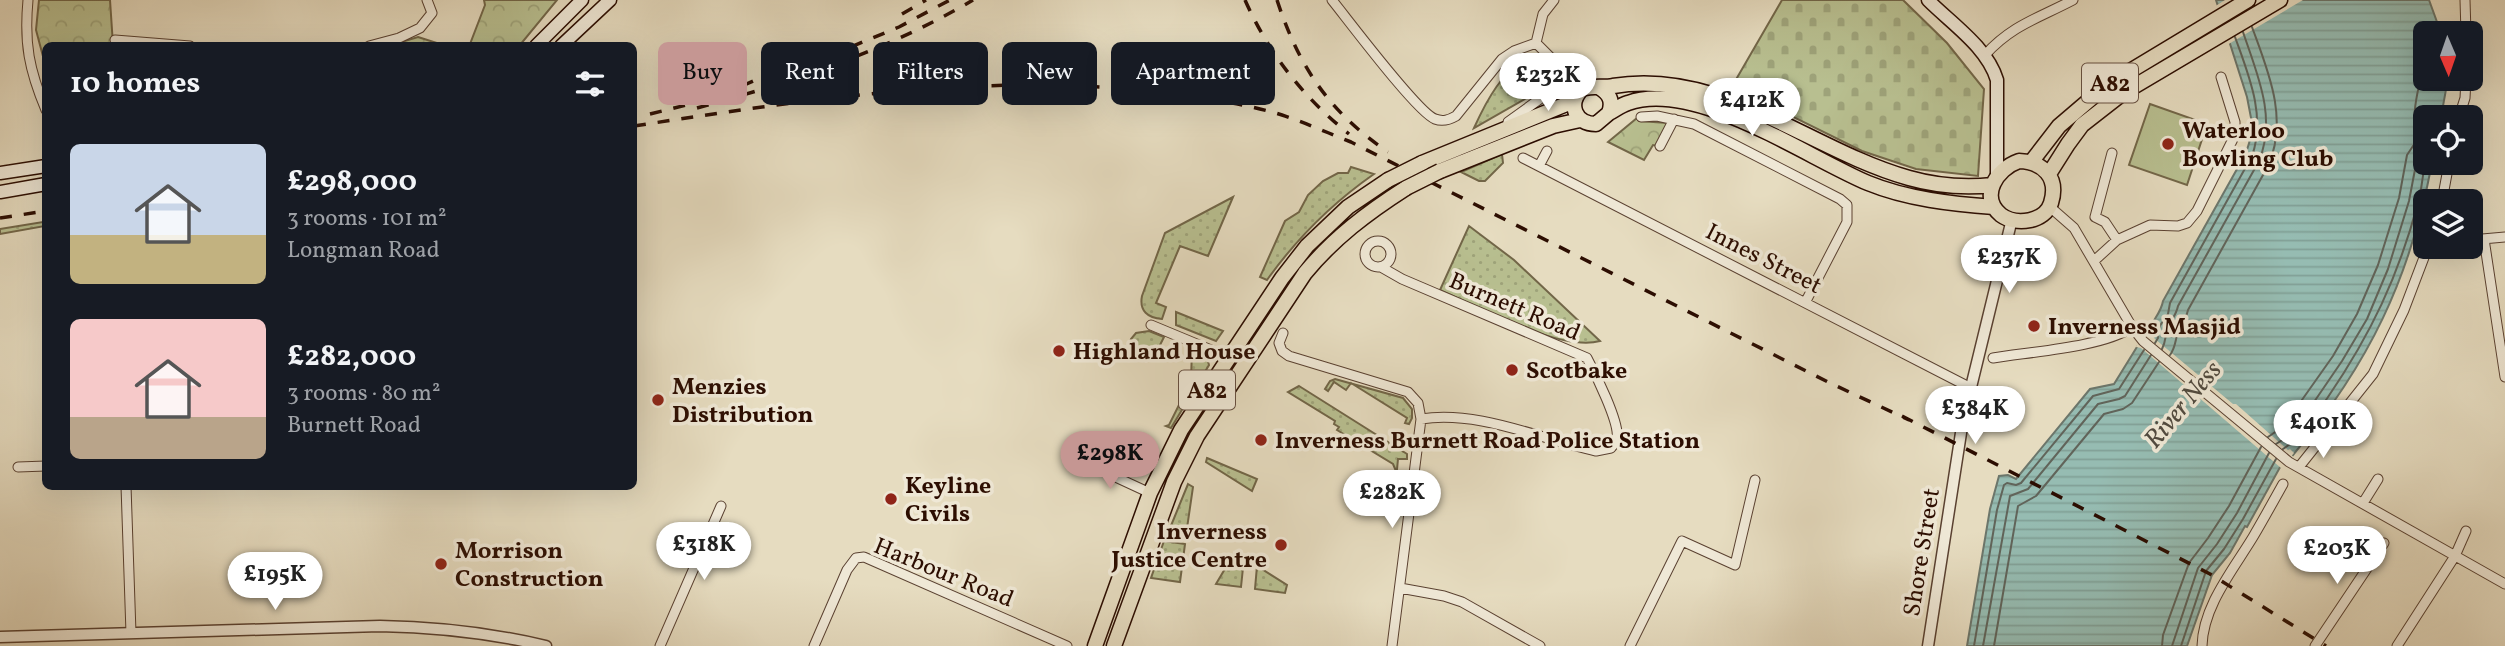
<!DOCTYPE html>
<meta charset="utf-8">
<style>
:root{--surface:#171b24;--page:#242831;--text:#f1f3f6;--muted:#9ea1a6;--accent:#c59692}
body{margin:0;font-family:Vollkorn,serif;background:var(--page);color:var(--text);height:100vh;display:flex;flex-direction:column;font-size:26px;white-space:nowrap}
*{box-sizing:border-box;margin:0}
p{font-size:23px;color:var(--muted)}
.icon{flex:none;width:38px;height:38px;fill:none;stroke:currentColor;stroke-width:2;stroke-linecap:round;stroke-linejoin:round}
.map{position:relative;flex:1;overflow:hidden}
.sheet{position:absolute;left:42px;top:42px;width:595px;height:448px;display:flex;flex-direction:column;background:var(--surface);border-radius:10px;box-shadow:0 7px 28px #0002}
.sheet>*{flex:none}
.banner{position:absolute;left:658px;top:42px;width:665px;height:63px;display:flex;gap:14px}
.needle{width:46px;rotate:178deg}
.controls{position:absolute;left:2413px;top:21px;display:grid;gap:14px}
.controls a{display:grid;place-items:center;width:70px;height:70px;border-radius:10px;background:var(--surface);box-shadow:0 7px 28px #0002;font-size:35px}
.price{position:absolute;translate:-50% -60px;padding:0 16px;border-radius:24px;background:#fff;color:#222;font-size:23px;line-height:46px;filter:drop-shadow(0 2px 4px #0008)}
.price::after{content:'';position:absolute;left:50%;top:42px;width:21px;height:16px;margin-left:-10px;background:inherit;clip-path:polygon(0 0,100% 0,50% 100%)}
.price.on{background:var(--accent);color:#111}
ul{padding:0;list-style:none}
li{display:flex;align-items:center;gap:21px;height:175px;padding:0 28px}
li span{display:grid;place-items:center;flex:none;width:196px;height:140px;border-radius:10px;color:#555}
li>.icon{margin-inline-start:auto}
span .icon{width:84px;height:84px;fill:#fffc;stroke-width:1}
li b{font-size:30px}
h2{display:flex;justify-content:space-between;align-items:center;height:84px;padding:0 28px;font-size:30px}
.pill{padding:0 24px;border-radius:10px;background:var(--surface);box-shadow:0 7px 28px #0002;font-size:24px;line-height:63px}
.pill.on{background:var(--accent);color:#111}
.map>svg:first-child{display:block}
.grass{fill:url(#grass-dots);stroke:#726648;stroke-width:2}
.forest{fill:url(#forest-crowns);stroke:#726648;stroke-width:2}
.cemetery{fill:url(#cemetery-stones);stroke:#726648;stroke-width:2}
.garden{fill:#b8bf90;stroke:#726648;stroke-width:2}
.water{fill:url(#water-rules);stroke:#6c766b;stroke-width:2}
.pier{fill:#e6dcc0}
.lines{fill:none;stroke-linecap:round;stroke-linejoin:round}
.shore{stroke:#61645a;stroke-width:2}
.minor-casing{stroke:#5a4131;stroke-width:11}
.tertiary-casing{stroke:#5a4131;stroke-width:13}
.secondary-casing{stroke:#2c0d01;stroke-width:15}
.trunk-casing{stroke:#2c0d01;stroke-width:17}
.minor{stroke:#efe8d6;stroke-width:9}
.tertiary{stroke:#efe8d6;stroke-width:10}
.secondary{stroke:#efe8d6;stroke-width:12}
.trunk{stroke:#e6dcc0;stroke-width:14}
.rail{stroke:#2c0d01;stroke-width:3.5;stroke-dasharray:12 12;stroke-linecap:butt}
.trunk-bridge-casing{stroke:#2c0d01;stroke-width:17;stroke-linecap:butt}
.trunk-bridge{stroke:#e6dcc0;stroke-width:14}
.poi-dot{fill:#8f2418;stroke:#efe8d6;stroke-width:2.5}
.labels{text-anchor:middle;stroke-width:7;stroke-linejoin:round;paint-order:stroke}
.shield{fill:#efe8d6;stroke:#664f41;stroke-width:2}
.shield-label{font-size:23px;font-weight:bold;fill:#2c0d01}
.poi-label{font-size:24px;font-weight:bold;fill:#2c0d01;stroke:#efe8d6;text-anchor:start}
.street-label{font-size:24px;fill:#2c0d01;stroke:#efe8d6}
.water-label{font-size:26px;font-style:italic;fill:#514a3f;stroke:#efe8d6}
</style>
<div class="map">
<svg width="2505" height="646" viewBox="0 0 2505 646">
<defs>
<pattern id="grass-dots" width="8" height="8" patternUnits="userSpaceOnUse" patternTransform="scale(1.75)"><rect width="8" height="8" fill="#b8bf90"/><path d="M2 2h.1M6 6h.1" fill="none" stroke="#9ea37a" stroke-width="1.8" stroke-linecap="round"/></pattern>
<pattern id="forest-crowns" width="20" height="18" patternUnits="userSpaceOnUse" patternTransform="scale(1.75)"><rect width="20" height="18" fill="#b8bf90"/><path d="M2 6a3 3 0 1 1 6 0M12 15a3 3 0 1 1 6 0" fill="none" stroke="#9ea37a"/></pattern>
<pattern id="cemetery-stones" width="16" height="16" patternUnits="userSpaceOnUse" patternTransform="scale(1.75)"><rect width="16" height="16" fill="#b8bf90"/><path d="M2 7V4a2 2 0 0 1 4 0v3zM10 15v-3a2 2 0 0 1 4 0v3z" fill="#9ea37a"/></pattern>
<pattern id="water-rules" width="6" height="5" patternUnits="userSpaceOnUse" patternTransform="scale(1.75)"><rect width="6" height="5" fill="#96bcb2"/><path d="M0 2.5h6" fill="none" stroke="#81a097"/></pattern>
</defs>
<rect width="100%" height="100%" fill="#e6dcc0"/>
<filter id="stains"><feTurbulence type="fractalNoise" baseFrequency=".00286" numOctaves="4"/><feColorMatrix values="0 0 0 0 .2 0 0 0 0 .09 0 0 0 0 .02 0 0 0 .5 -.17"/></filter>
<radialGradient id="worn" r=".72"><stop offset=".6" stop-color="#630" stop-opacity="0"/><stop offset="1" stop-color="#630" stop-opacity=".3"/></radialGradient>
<path class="grass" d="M1519,64c13,-1 25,10 24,23l-6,5 -63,36c9,-20 26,-53 45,-64z
M1502,154l1,9 -18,18h-6l-18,-9z
M1351,167l23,7c-43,30 -77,64 -107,106l-7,-3 25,-56 14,-9 9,-17 15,-14 15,-8h10z
M1233,197l-25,59 -28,-10 -24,57 10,4 -4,12c-14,-1 -23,-8 -20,-23l23,-63z
M43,222l2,1v3l-45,8v-5z
M1469,226l45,34 86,81c-40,11 -121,-34 -160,-51z
M1176,312l47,19 -7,10 -40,-16z
M1149,331l15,6 -11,22 -4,2 -23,-8 5,-14 5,-6z
M1192,349l15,9 2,7 -38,63 -5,-2 3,-1 22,-44z
M1335,379l68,19 9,11v9l-3,6 -4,-1 2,-5 -56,-35 -5,7 -12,-8 -6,9 -3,-2 5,-8z
M1299,386l108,68v5h-9l-3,31 8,2 -1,5 -9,1 3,-27 -3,-7 -56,-34 2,-3 -5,-3 1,-3 -47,-29z
M1207,458l50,21 -5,12 -46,-29z
M1188,484l5,3 -7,48 -18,-2z
M1164,541l21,3 -5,38 -29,-4z
M1235,552l9,6 -3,29 -25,-3z
M1257,566l30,19 -2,8 -30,-4z"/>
<path class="forest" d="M39,0h71l3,45 -67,1 -1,18 -9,-34z
M484,0h73l-37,45h-64l14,-1 15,-39z
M418,37l25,8 -55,1z
M1637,118l2,3 29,2 -10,23 -5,-1 -9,15 -36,-18z"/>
<path class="cemetery" d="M1782,0h121l44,43 37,46 -6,87 -62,-7 -54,-18 -93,-46 -8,-11 -27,-11z"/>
<path class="garden" d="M2150,104l57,20 -20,61 -58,-20z"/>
<path class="water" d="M2216,0h213l12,33h-15v46h21v5l-6,33h-15v46h6c-22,116 -63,201 -139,292l-3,-3 -6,8 -37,67 -2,-1 -15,27 -18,22 -25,71h-220l23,-137 9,-33 9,-1 8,4 74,-90 24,-5 26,-42 12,-5 -4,-4c3,-12 13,-19 15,-32l83,-148 4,-13 2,-17 -5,-26z"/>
<path class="pier" d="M2225,0h78l-76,45 -13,-38z
M2146,327l9,12 78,65h3l52,46 2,-1 4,4 -13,15 -140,-120 -5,-1 2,-7 8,-4z"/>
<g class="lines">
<path class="shore" d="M2155,343l3,-5 -1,-8 11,-16 2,-11 82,-147c14,-40 -3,-80 -17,-119
M2162,349c4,-8 3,-12 5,-19 3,-9 9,-14 11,-24l81,-145c18,-44 -2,-87 -16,-129
M2170,355c6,-8 5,-15 8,-23 4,-8 8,-13 10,-22l80,-144c21,-47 0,-95 -16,-139
M2268,437l13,-9 11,-14 41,-58 24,-42 21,-49 21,-67 8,-43 6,-9 10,-9c-3,-5 -6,-10 -8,-16 -2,-11 5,-46 11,-56
M2276,444l11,-7 14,-16 41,-60 25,-42 21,-50 21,-68 8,-42 9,-10
M2283,449c20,-13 31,-32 45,-52 43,-63 70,-120 90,-194 4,-13 4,-28 8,-42
M1974,646l23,-136 7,-25 3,-2 9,2 5,-2 72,-87 26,-7 25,-39
M1983,646l27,-150 18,-7 70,-85 21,-5 6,-3 26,-41
M1994,646l24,-140 18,-10 68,-82 19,-5 9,-6 27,-41
M2162,646l1,-11 26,-72 19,-25 21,-32 32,-59
M2172,646l26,-78 19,-24 20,-31 32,-60
M2181,646l25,-75 18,-22 19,-30 33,-60"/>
<g class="minor-casing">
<path id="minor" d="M28,0c-4,43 1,70 18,110
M1332,0c17,21 85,112 103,119 8,3 14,1 21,-3l46,-57 12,-8 22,-8
M2465,0l1,33
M115,40l75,6
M1536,43l46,46
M1536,43l7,-29 11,-14
M369,46l30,-8 21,-10 12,-15 -5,-13
M1985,55c27,-30 54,-37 88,-55
M1641,117l16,-1 37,8 146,75 7,6v17l-41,79
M2459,117l6,-19 1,-19
M1508,122l40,-29 6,-31
M1660,146l14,-27
M2112,153l-17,64 10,5 12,18
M1523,158l446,229
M1539,166l8,-15
M2442,201l7,-38
M2050,207l24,21 58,99 11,14 146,121 216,122
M2484,239l21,138
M2471,240l34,-3
M1365 254a13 13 0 1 1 26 0a13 13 0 1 1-26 0Z
M2094,261l23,-21 33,-15 28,1 9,-3 10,-12 38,-76v-13l-14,-45
M1381,267l21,12 185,79c8,15 33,65 30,80 -1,4 -4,7 -6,10l-15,3c-57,-12 -117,-41 -175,-32
M1151,325l77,32
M1283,333l-4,10 3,8 7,5 119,36 10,11 3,16 -29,227
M1993,358c35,-6 112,-11 139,-31
M1088,458l21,16 41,19
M18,467l28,-1
M2299,467l74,-93 31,-64 24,-63
M126,486l5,147
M2363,503l15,-24
M1400,588l44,8 18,6 78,44
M660,646l61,-140
M814,646l33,-76 9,-12 8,-1 203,89
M1630,646l52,-105 53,24 20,-85
M2202,646c1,-40 31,-76 51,-109 10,-17 20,-35 30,-53
M2315,646l69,-103
M2397,646l58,-90 11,-25"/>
</g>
<g class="tertiary-casing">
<path id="tertiary" d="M0,637l380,-11c57,1 111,7 166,20
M1928,646l35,-226 49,-201"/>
</g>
<g class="secondary-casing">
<path id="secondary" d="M1928,0c24,24 59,47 69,80v94
M536,46l46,-46
M561,46l49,-46
M0,173l46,-7
M0,192l46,-8"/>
</g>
<g class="trunk-casing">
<path id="trunk" d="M1600,88c10,6 13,14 9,25l-13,11c-21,0 -29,-20 -14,-35 10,-4 21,-1 31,-3 109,-18 196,64 296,92 28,8 55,10 84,7
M1609,113c6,-3 12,-8 19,-10 67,-24 178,54 240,80 39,16 84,21 126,24
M2019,161c24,1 40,16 32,42 -6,19 -35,23 -50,12 -22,-18 -5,-46 18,-54z
M2032,161l27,-35 48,-41 141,-85
M1422,163l152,-62
M1440,171l113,-45 27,-6
M2049,174l19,-30 14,-19 41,-32 157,-93
M1095,646l55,-153 31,-63 101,-152 25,-32 41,-39 40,-27
M1114,646l60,-164 23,-46 108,-163c29,-35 62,-60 101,-85"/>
</g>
<use href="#minor" class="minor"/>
<use href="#tertiary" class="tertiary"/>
<use href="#secondary" class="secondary"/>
<use href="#trunk" class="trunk"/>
<path class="rail" d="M1245,0c24,54 58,97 104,134
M1277,0c22,67 52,112 111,152
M902,14l24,-14
M829,56l70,-29 51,-27
M742,86l93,-41
M697,108c96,-26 191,-58 276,-108
M650,114l57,-14
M634,126c177,-27 359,-56 539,-32 36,5 74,10 109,21 24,8 46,18 69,27l477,240 81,38
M0,218l46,-7
M1902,416l308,158 116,72"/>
<g class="trunk-bridge-casing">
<path id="trunk-bridge" d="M1388,180l34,-17
M1406,188l34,-17"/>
</g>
<use href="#trunk-bridge" class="trunk-bridge"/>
</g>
<g class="poi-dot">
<circle cx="2168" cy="144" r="7"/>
<circle cx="2034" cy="326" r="7"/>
<circle cx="1059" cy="351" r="7"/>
<circle cx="1512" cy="370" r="7"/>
<circle cx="658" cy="400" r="7"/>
<circle cx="1261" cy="440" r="7"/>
<circle cx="891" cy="499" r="7"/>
<circle cx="1281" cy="545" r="7"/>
<circle cx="441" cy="564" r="7"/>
</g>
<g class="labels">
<g class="shield">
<rect x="2082" y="63.5" width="56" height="39" rx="5"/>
<rect x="1179" y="370.5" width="56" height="39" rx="5"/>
</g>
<g class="shield-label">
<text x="2110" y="91">A82</text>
<text x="1207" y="398">A82</text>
</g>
<g class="poi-label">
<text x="2182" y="138">Waterloo<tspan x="2182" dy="28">Bowling Club</tspan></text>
<text x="2048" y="334">Inverness Masjid</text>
<text x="1073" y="359">Highland House</text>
<text x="1526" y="378">Scotbake</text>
<text x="672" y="394">Menzies<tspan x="672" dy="28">Distribution</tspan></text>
<text x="1275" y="448">Inverness Burnett Road Police Station</text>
<text x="905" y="493">Keyline<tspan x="905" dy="28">Civils</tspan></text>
<text x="1267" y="539" text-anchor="end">Inverness<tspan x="1267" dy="28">Justice Centre</tspan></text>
<text x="455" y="558">Morrison<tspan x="455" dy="28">Construction</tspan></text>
</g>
<g class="street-label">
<text transform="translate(1764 258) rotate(27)" y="8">Innes Street</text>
<text transform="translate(1515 306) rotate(23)" y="8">Burnett Road</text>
<text transform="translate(1921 552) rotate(-81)" y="8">Shore Street</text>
<text transform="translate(944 572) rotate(22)" y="8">Harbour Road</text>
</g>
<g class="water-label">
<text transform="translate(2182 404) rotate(-50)" y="9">River Ness</text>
</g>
</g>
<rect width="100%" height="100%" filter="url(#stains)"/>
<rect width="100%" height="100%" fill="url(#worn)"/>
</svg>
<div class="controls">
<a><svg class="needle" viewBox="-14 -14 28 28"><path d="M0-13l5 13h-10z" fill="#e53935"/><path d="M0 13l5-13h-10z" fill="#9ea1a6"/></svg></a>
<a><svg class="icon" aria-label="locate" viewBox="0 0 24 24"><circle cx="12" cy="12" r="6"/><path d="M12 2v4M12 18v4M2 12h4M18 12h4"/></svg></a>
<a><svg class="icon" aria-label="layers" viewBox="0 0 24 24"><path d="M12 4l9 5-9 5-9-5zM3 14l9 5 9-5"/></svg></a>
</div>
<b class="price" style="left:1548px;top:113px">£232K</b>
<b class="price" style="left:1752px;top:138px">£412K</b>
<b class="price" style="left:2009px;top:295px">£237K</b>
<b class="price" style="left:1975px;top:446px">£384K</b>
<b class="price" style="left:2323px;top:460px">£401K</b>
<b class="price on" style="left:1110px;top:491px">£298K</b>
<b class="price" style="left:1392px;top:530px">£282K</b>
<b class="price" style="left:704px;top:582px">£318K</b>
<b class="price" style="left:2337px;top:586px">£203K</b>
<b class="price" style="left:275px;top:612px">£195K</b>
<div class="banner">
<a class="pill on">Buy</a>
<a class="pill">Rent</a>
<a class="pill">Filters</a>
<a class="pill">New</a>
<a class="pill">Apartment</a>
</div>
<section class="sheet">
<h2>10 homes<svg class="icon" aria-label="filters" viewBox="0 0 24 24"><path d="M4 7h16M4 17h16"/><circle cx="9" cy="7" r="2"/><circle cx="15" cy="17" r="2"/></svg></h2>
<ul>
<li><span style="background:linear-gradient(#c9d6e8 65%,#c2b280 0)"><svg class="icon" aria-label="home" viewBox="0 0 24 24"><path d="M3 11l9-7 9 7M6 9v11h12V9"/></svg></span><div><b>£298,000</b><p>3 rooms · 101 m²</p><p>Longman Road</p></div></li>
<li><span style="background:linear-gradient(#f6c9c9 70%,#b9a48a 0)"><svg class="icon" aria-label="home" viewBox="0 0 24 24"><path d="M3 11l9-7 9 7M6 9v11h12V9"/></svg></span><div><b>£282,000</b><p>3 rooms · 80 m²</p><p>Burnett Road</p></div></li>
</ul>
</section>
</div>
